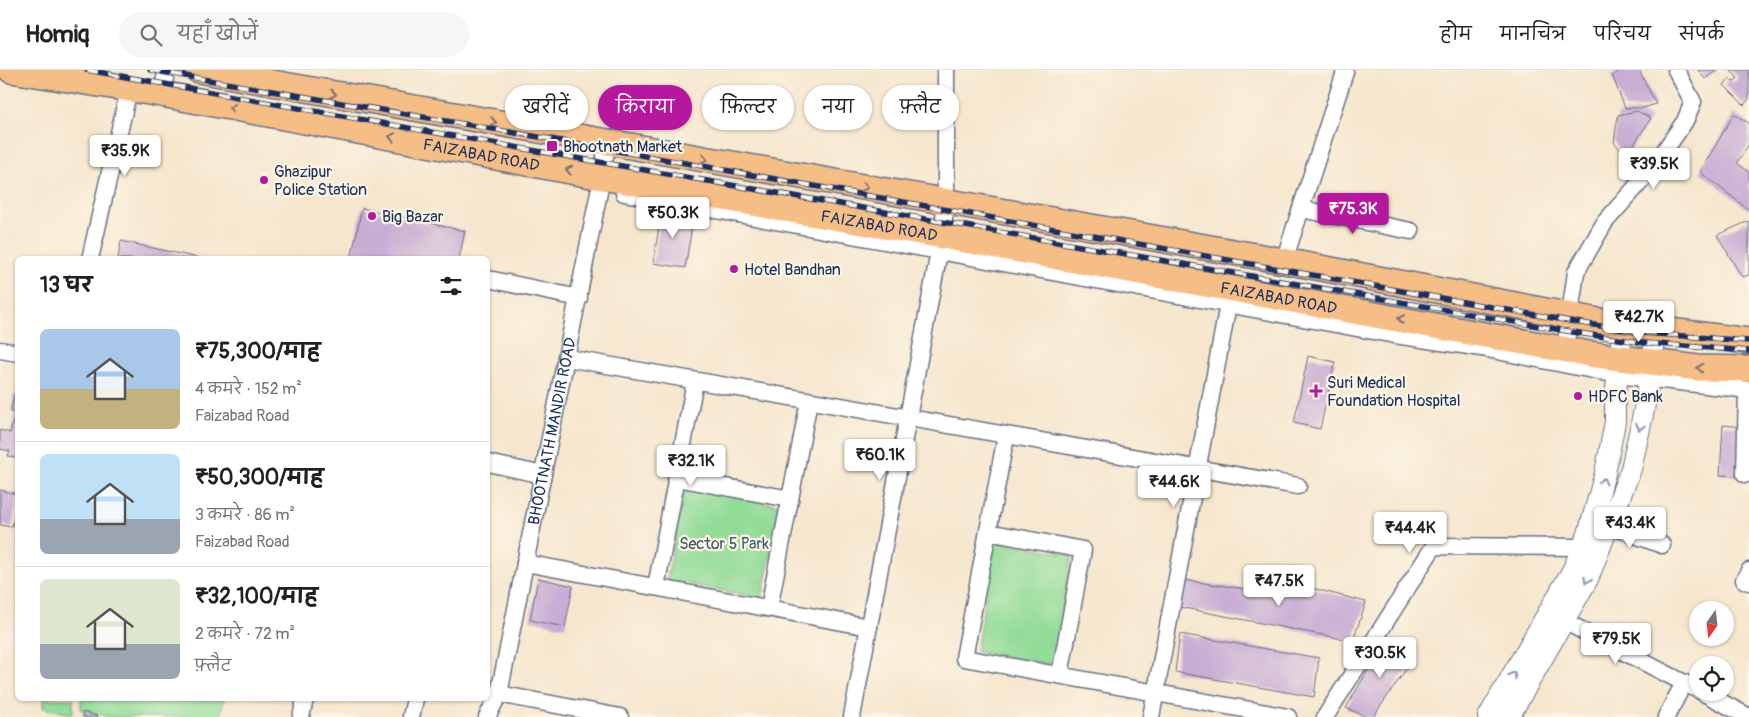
<!DOCTYPE html>
<html lang="hi">
<meta charset="utf-8">
<style>
:root{--surface:#fff;--page:#f6f6f6;--text:#202124;--muted:#757577;--line:#e0e0e0;--accent:#b5179e}
body{margin:0;font-family:Pangolin,"Playpen Sans Deva",sans-serif;background:var(--page);color:var(--text);height:100vh;display:flex;flex-direction:column;font-size:19px;white-space:nowrap}
*{box-sizing:border-box;margin:0}
p{font-size:16px;color:var(--muted)}
.icon{flex:none;width:28px;height:28px;fill:none;stroke:currentColor;stroke-width:2;stroke-linecap:round;stroke-linejoin:round}
.map{position:relative;flex:1;overflow:hidden}
.panel{position:absolute;left:15px;top:186px;width:475px;height:445px;display:flex;flex-direction:column;background:var(--surface);border-radius:8px;box-shadow:0 1px 4px #0004}
.panel>*{flex:none}
.hud{position:absolute;left:505px;top:15px;width:475px;height:45px;display:flex;gap:10px}
.needle{width:32px;rotate:194deg}
.tools{position:absolute;left:1689px;top:531px;display:grid;gap:10px}
.tools a{display:grid;place-items:center;width:45px;height:45px;border-radius:50%;background:var(--surface);box-shadow:0 1px 4px #0004;font-size:25px}
.price{position:absolute;translate:-50% -42px;padding:0 11px;border-radius:5px;background:#fff;color:#222;font-size:16px;line-height:32px;filter:drop-shadow(0 1px 2px #0008)}
.price::after{content:'';position:absolute;left:50%;top:30px;width:15px;height:11px;margin-left:-8px;background:inherit;clip-path:polygon(0 0,100% 0,50% 100%)}
.price.selected{background:var(--accent);color:#fff}
ul{padding:0;list-style:none}
li{display:flex;align-items:center;gap:15px;height:125px;padding:0 25px}
li+li{border-top:1px solid var(--line)}
li span{display:grid;place-items:center;flex:none;width:140px;height:100px;border-radius:8px;color:#555}
li>.icon{margin-inline-start:auto}
span .icon{width:60px;height:60px;fill:#fffc;stroke-width:1}
li b{font-size:21px}
h2{display:flex;justify-content:space-between;align-items:center;height:60px;padding:0 25px;font-size:21px}
.tag{padding:0 18px;border-radius:22px;background:var(--surface);box-shadow:0 1px 4px #0004;font-size:18px;line-height:45px}
.tag.selected{background:var(--accent);color:#fff}
header{display:flex;align-items:center;gap:30px;box-sizing:border-box;height:70px;padding:0 25px;background:var(--surface);border-bottom:1px solid var(--line)}
header strong{font-size:24px}
nav{display:flex;gap:28px;margin-inline-start:auto;font-size:18px}
.search{width:350px;height:45px;background:var(--page);display:flex;align-items:center;gap:12px;box-sizing:border-box;padding:0 18px;border-radius:28px;color:var(--muted);font-size:19px}
.map>svg:first-child{display:block}
.green{fill:#93dc98;stroke:#57867b}
.building{fill:#c9add4}
.lines{fill:none;stroke-linecap:round;stroke-linejoin:round}
.minor-casing{stroke:#686f85;stroke-width:19}
.tertiary-casing{stroke:#686f85;stroke-width:22}
.primary-casing{stroke:#686f85;stroke-width:28}
.minor{stroke:#fff;stroke-width:16}
.tertiary{stroke:#fff;stroke-width:20}
.primary{stroke:#f6be87;stroke-width:25}
.rail-casing{stroke:#1b2f5e;stroke-width:5.5}
.rail{stroke:#fcf5e5;stroke-width:4;stroke-dasharray:11;stroke-linecap:butt}
.oneway{stroke:#7e6f70}
.oneway2{stroke:#8d97ae}
.poi-dot{fill:#b5179e;stroke:#fcf5e5;stroke-width:2}
.labels{text-anchor:middle;stroke-width:4.5;stroke-linejoin:round;paint-order:stroke}
.poi-label{font-size:16px;fill:#1b2f5e;stroke:#fcf5e5;text-anchor:start}
.street-label{font-size:16px;fill:#1b2f5e;stroke:#fcf5e5}
.park-label{font-size:16px;fill:#395a6c;stroke:#fcf5e5}
</style>
<header>
<strong>Homiq</strong>
<div class="search"><svg class="icon" aria-label="search" viewBox="0 0 24 24"><circle cx="10" cy="10" r="6"/><path d="M15 15l6 6"/></svg>यहाँ खोजें</div>
<nav><a>होम</a><a>मानचित्र</a><a>परिचय</a><a>संपर्क</a></nav>
</header>
<div class="map">
<svg width="1749" height="647" viewBox="0 0 1749 647">
<rect width="100%" height="100%" fill="#fcf5e5"/>
<filter id="ink" filterUnits="userSpaceOnUse"><feTurbulence type="fractalNoise" baseFrequency=".02" numOctaves="2"/><feDisplacementMap in="SourceGraphic" scale="10" xChannelSelector="R" yChannelSelector="G"/><feConvolveMatrix kernelMatrix="1 2 1 2 8 2 1 2 1" color-interpolation-filters="sRGB"/></filter>
<filter id="wash" filterUnits="userSpaceOnUse"><feTurbulence type="fractalNoise" baseFrequency=".0096" numOctaves="4" result="noise"/><feDisplacementMap in="SourceGraphic" scale="20" xChannelSelector="R" yChannelSelector="G"/><feGaussianBlur stdDeviation="1.12" result="paint"/><feColorMatrix in="noise" values="0 0 0 0 0 0 0 0 0 0 0 0 0 0 0 0 0 1.4 0 .05"/><feComposite in="paint" operator="in"/></filter>
<g filter="url(#wash)">
<rect width="100%" height="100%" fill="#f6e6ce"/>
<path class="green" d="M685,417l95,18 -18,93 -95,-18z
M995,471l77,14 -19,110 -77,-13z
M43,629h30v15l-30,-6z
M81,629h143l-4,18h-111l-28,-7z"/>
<g id="blocks">
<path class="building" d="M1621,0h18l17,34 -13,4h-18l-13,-33z
M1698,0h19l-12,9z
M1730,0h19v29l-5,6 -20,-20 5,-6 4,3 5,-4z
M1637,41l14,7 -25,39 -12,-15 4,-27z
M1734,44l15,9v21l-12,19 12,9v38l-49,-38z
M362,138l103,23 -6,28h-108z
M662,139l32,6 -9,53 -32,-5z
M1749,151v54l-7,2 -25,-42z
M121,171l78,17v1h-81z
M1308,286l27,6 -15,67 -26,-6z
M14,324l4,1v63l-10,-2 2,-5 -10,-2v-19l10,3 5,-19 -4,-3z
M1723,355l18,2 -3,49 -18,-1z
M0,420l18,4 -6,33 -12,-2z
M538,508l35,8 -8,41 -35,-7z
M1183,510l91,13 6,-13 86,22 -13,39 -174,-34z
M1180,564l139,24 -5,39 -139,-25z
M1387,567l27,21 -41,59h-6l-21,-9z
M83,642l15,4v1h-15z"/>
</g>
</g>
<g filter="url(#ink)">
<use href="#blocks" fill-opacity="0" stroke="#686f85" stroke-width="1"/>
<g class="lines">
<g class="minor-casing">
<g id="minor">
<path d="M161,24l6,-24"/>
<path d="M624,123l771,142 87,13 136,27 131,15"/>
<path d="M1301,139l110,22"/>
<path d="M90,189l39,-170"/>
<path d="M1284,191l61,-189 -1,-2"/>
<path d="M488,209l91,19"/>
<path d="M1565,279l11,-77 29,-50 47,-53 33,-48 8,-19 -17,-32"/>
<path d="M0,280l18,3"/>
<path d="M567,288l731,128"/>
<path d="M1747,320l-2,84h4"/>
<path d="M1006,366l-42,222 324,59"/>
<path d="M488,393l55,12"/>
<path d="M677,408l113,21"/>
<path d="M1609,455l53,20"/>
<path d="M988,462l95,18 -23,125"/>
<path d="M525,493l344,64"/>
<path d="M1749,501l-5,9 5,2"/>
<path d="M656,517l39,-206"/>
<path d="M769,538l40,-207"/>
<path d="M1554,546l144,74"/>
<path d="M1702,622l47,25"/>
<path d="M499,624l121,23"/>
<path d="M301,647l4,-18"/>
<path d="M411,647l4,-18"/>
<path id="s1" d="M487,647l12,-23 103,-517 5,-35"/>
<path d="M852,647l90,-481 4,-35v-131"/>
<path d="M1151,647l79,-423"/>
<path d="M1325,647l109,-171 148,1"/>
<path d="M1666,647l18,-34"/>
</g>
</g>
<g class="tertiary-casing">
<path id="tertiary" d="M1488,647l85,-148 15,-35 17,-61 10,-51v-24l8,-73
M1509,647l79,-138 43,-110 13,-59 13,-81"/>
</g>
<g class="primary-casing">
<g id="primary">
<path id="s2" d="M11,0l150,24 441,83 340,59 647,118 109,14 51,1"/>
<path d="M198,0l1086,191 330,63 135,17"/>
</g>
</g>
<use href="#minor" class="minor"/>
<use href="#tertiary" class="tertiary"/>
<use href="#primary" class="primary"/>
<g class="rail-casing">
<path id="rail" d="M87,0l472,85 1019,178 67,10 104,8
M150,0l412,71 1019,182 64,10 104,8"/>
</g>
<use href="#rail" class="rail"/>
</g>
<defs><path id="oneway-chevron" d="M-2-3.5L2.5 0L-2 3.5" fill="none" stroke-width="1.6" stroke-linecap="round" stroke-linejoin="round" transform="scale(1.25)"/></defs>
<g class="oneway">
<use href="#oneway-chevron" transform="translate(333 24) rotate(10)"/>
<use href="#oneway-chevron" transform="translate(232 38) rotate(-169)"/>
<use href="#oneway-chevron" transform="translate(493 52) rotate(10)"/>
<use href="#oneway-chevron" transform="translate(392 67) rotate(-169)"/>
<use href="#oneway-chevron" transform="translate(704 89) rotate(10)"/>
<use href="#oneway-chevron" transform="translate(569 100) rotate(-169)"/>
<use href="#oneway-chevron" transform="translate(865 117) rotate(10)"/>
<use href="#oneway-chevron" transform="translate(1401 249) rotate(-170)"/>
<use href="#oneway-chevron" transform="translate(1700 298) rotate(-176)"/>
</g>
<g class="oneway2">
<use href="#oneway-chevron" transform="translate(1640 357) rotate(102)"/>
<use href="#oneway-chevron" transform="translate(1603 411) rotate(-75)"/>
<use href="#oneway-chevron" transform="translate(1587 510) rotate(116)"/>
<use href="#oneway-chevron" transform="translate(1513 605) rotate(-60)"/>
</g>
</g>
<g class="poi-dot">
<rect x="546" y="70" width="12" height="12" rx="2.5"/>
<circle cx="264" cy="110" r="5"/>
<circle cx="372" cy="146" r="5"/>
<circle cx="734" cy="199" r="5"/>
<path d="M1313.5 313.5h5v5h5v5h-5v5h-5v-5h-5v-5h5z"/>
<circle cx="1578" cy="326" r="5"/>
</g>
<g class="labels">
<g class="poi-label">
<text x="563" y="82">Bhootnath Market</text>
<text x="274" y="107">Ghazipur<tspan x="274" dy="18">Police Station</tspan></text>
<text x="382" y="152">Big Bazar</text>
<text x="744" y="205">Hotel Bandhan</text>
<text x="1327" y="318">Suri Medical<tspan x="1327" dy="18">Foundation Hospital</tspan></text>
<text x="1588" y="332">HDFC Bank</text>
</g>
<g class="street-label">
<text dy="6" stroke="none"><textPath href="#s2" startOffset="478">FAIZABAD ROAD</textPath></text>
<text dy="6" stroke="none"><textPath href="#s2" startOffset="882">FAIZABAD ROAD</textPath></text>
<text dy="6" stroke="none"><textPath href="#s2" startOffset="1288">FAIZABAD ROAD</textPath></text>
<text dy="6" stroke="none"><textPath href="#s1" startOffset="294">BHOOTNATH MANDIR ROAD</textPath></text>
</g>
<g class="park-label">
<text x="724" y="479">Sector 5 Park</text>
</g>
</g>
</svg>
<div class="tools">
<a><svg class="needle" viewBox="-14 -14 28 28"><path d="M0-13l5 13h-10z" fill="#e53935"/><path d="M0 13l5-13h-10z" fill="#757577"/></svg></a>
<a><svg class="icon" aria-label="locate" viewBox="0 0 24 24"><circle cx="12" cy="12" r="6"/><path d="M12 2v4M12 18v4M2 12h4M18 12h4"/></svg></a>
</div>
<b class="price" style="left:125px;top:107px">₹35.9K</b>
<b class="price" style="left:1654px;top:120px">₹39.5K</b>
<b class="price selected" style="left:1353px;top:165px">₹75.3K</b>
<b class="price" style="left:673px;top:169px">₹50.3K</b>
<b class="price" style="left:1639px;top:273px">₹42.7K</b>
<b class="price" style="left:880px;top:411px">₹60.1K</b>
<b class="price" style="left:691px;top:417px">₹32.1K</b>
<b class="price" style="left:1174px;top:438px">₹44.6K</b>
<b class="price" style="left:1630px;top:479px">₹43.4K</b>
<b class="price" style="left:1410px;top:484px">₹44.4K</b>
<b class="price" style="left:1279px;top:537px">₹47.5K</b>
<b class="price" style="left:1616px;top:595px">₹79.5K</b>
<b class="price" style="left:1380px;top:609px">₹30.5K</b>
<div class="hud">
<a class="tag">खरीदें</a>
<a class="tag selected">किराया</a>
<a class="tag">फ़िल्टर</a>
<a class="tag">नया</a>
<a class="tag">फ़्लैट</a>
</div>
<section class="panel">
<h2>13 घर<svg class="icon" aria-label="filters" viewBox="0 0 24 24"><path d="M4 7h16M4 17h16"/><circle cx="9" cy="7" r="2"/><circle cx="15" cy="17" r="2"/></svg></h2>
<ul>
<li><span style="background:linear-gradient(#a9c7e8 60%,#c2b280 0)"><svg class="icon" aria-label="home" viewBox="0 0 24 24"><path d="M3 11l9-7 9 7M6 9v11h12V9"/></svg></span><div><b>₹75,300/माह</b><p>4 कमरे · 152 m²</p><p>Faizabad Road</p></div></li>
<li><span style="background:linear-gradient(#bfe0f5 65%,#9aa5b1 0)"><svg class="icon" aria-label="home" viewBox="0 0 24 24"><path d="M3 11l9-7 9 7M6 9v11h12V9"/></svg></span><div><b>₹50,300/माह</b><p>3 कमरे · 86 m²</p><p>Faizabad Road</p></div></li>
<li><span style="background:linear-gradient(#dfe7d0 65%,#9aa5b1 0)"><svg class="icon" aria-label="home" viewBox="0 0 24 24"><path d="M3 11l9-7 9 7M6 9v11h12V9"/></svg></span><div><b>₹32,100/माह</b><p>2 कमरे · 72 m²</p><p>फ़्लैट</p></div></li>
</ul>
</section>
</div>
